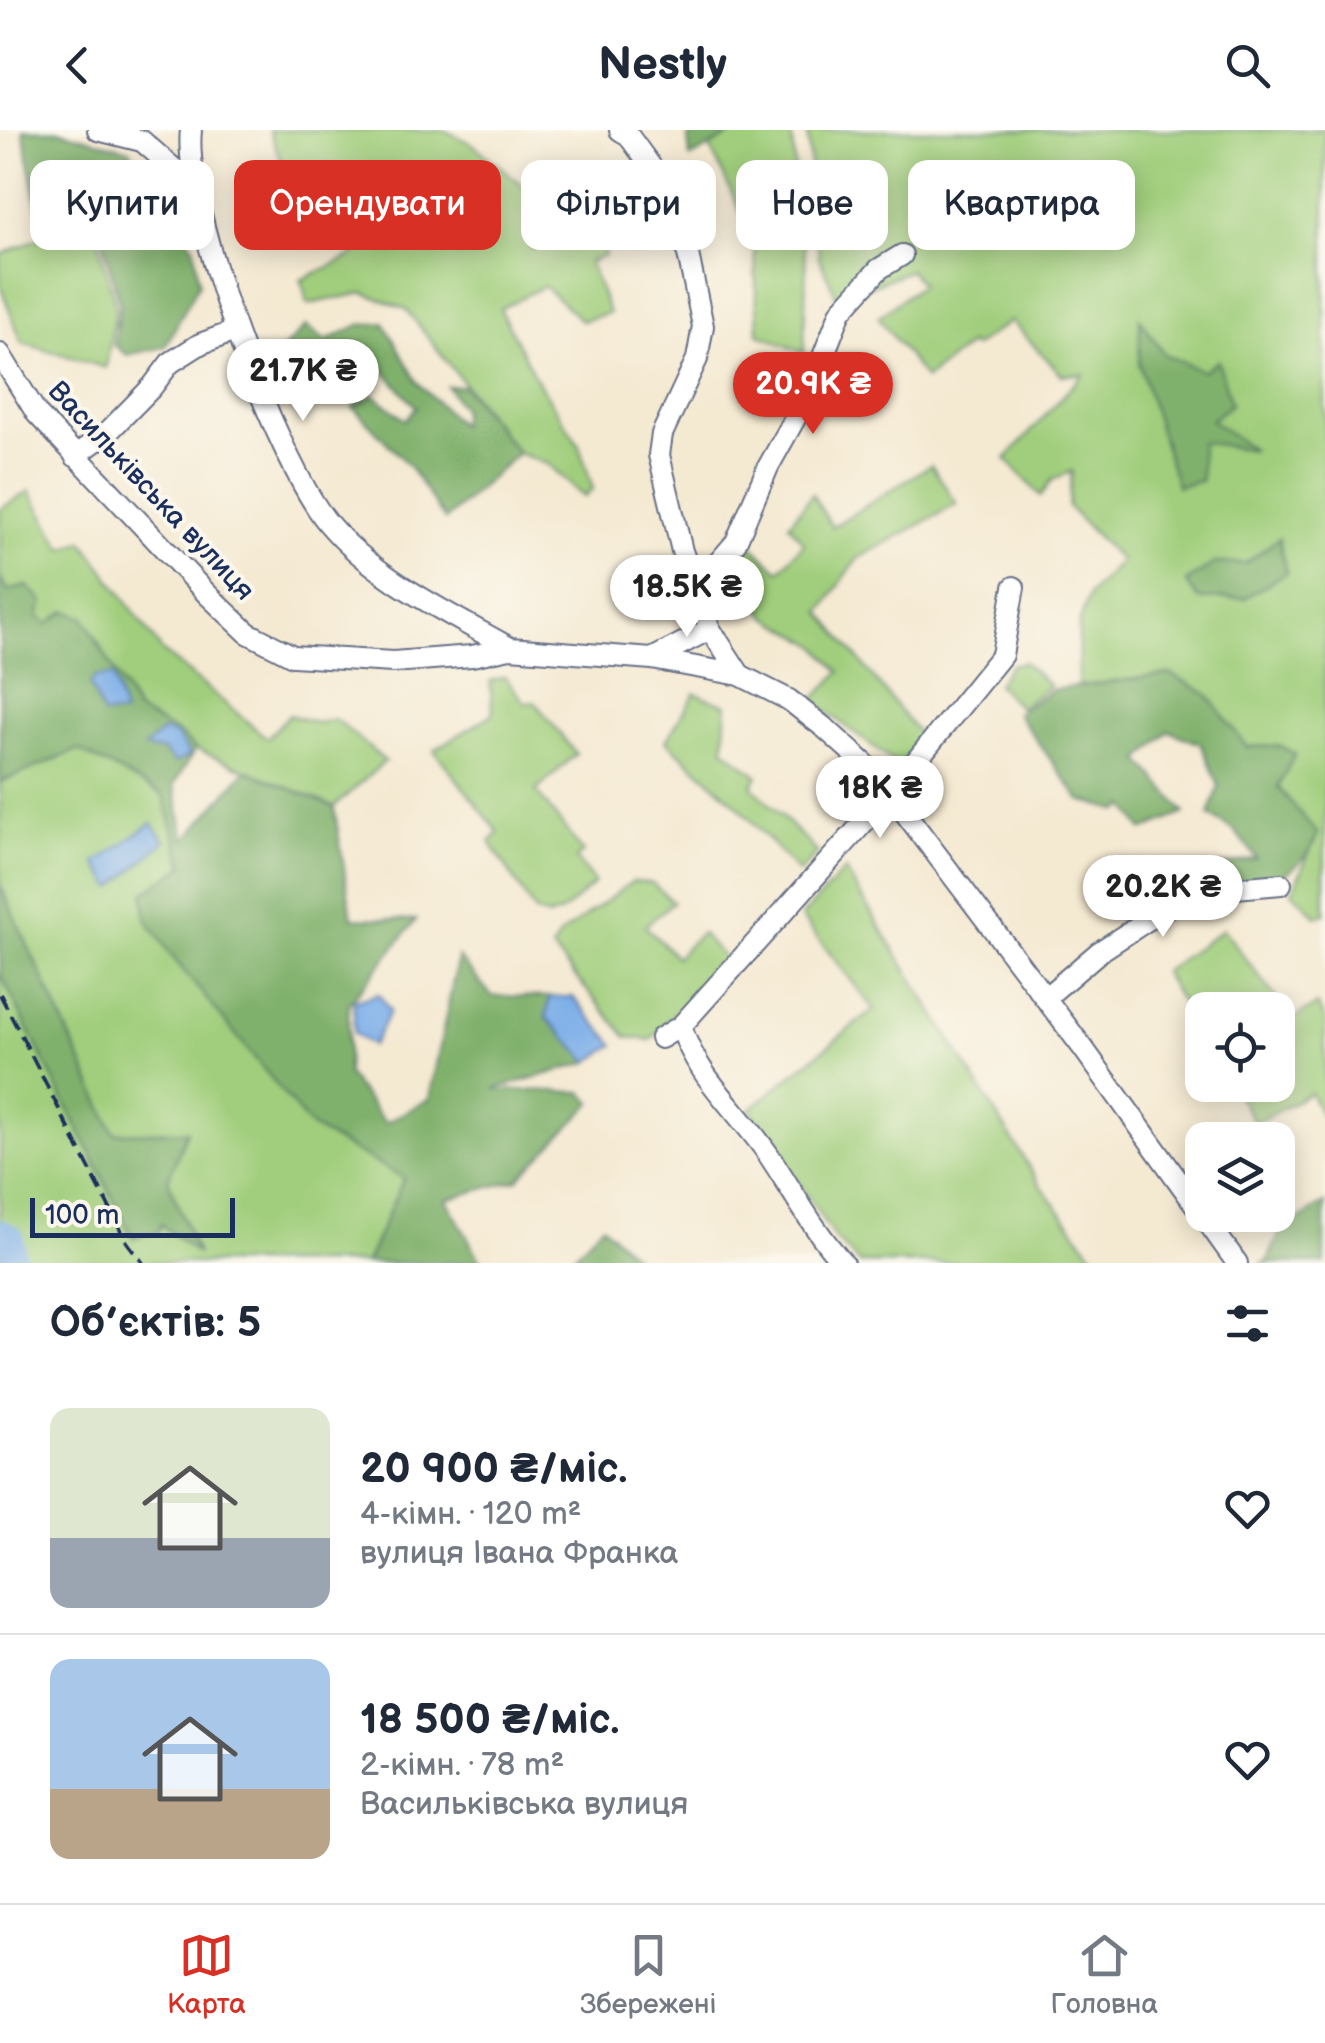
<!DOCTYPE html>
<html lang="uk">
<meta charset="utf-8">
<style>
:root{--surface:#fff;--page:#f6f6f7;--text:#1f2937;--muted:#747a83;--line:#e0e1e3;--accent:#d93025}
body{margin:0;font-family:"Balsamiq Sans",sans-serif;background:var(--page);color:var(--text);height:100vh;display:flex;flex-direction:column;font-size:38px;white-space:nowrap}
*{box-sizing:border-box;margin:0}
p{font-size:32px;color:var(--muted)}
.icon{flex:none;width:55px;height:55px;fill:none;stroke:currentColor;stroke-width:2;stroke-linecap:round;stroke-linejoin:round}
.map{position:relative;height:1133px;overflow:hidden}
.drawer{display:flex;flex-direction:column;background:var(--surface);flex:1}
.drawer>*{flex:none}
.top-card{position:absolute;left:30px;top:30px;width:1265px;height:90px;display:flex;gap:20px}
.buttons{position:absolute;left:1185px;top:862px;display:grid;gap:20px}
.buttons a{display:grid;place-items:center;width:110px;height:110px;border-radius:20px;background:var(--surface);box-shadow:0 5px 25px #0003;font-size:50px}
.scale{position:absolute;left:30px;bottom:25px;width:205px;box-sizing:border-box;padding-left:10px;border:5px solid #1b2f5e;border-top:0;font-size:28px;line-height:35px;white-space:nowrap;color:#1b2f5e;-webkit-text-stroke:8px #fbf7ec;paint-order:stroke}
.price{position:absolute;translate:-50% -85px;padding:0 22px;border-radius:35px;background:#fff;color:#222;font-size:32px;line-height:65px;filter:drop-shadow(0 2px 5px #0008)}
.price::after{content:'';position:absolute;left:50%;top:60px;width:30px;height:22px;margin-left:-15px;background:inherit;clip-path:polygon(0 0,100% 0,50% 100%)}
.price.selected{background:var(--accent);color:#fff}
ul{padding:0;list-style:none}
li{display:flex;align-items:center;gap:30px;height:250px;padding:0 50px}
li+li{border-top:2px solid var(--line)}
li span{display:grid;place-items:center;flex:none;width:280px;height:200px;border-radius:20px;color:#555}
li>.icon{margin-inline-start:auto}
span .icon{width:120px;height:120px;fill:#fffc;stroke-width:1}
li b{font-size:42px}
h2{display:flex;justify-content:space-between;align-items:center;height:120px;padding:0 50px;font-size:42px}
.tag{padding:0 35px;border-radius:20px;background:var(--surface);box-shadow:0 5px 25px #0003;font-size:35px;line-height:90px}
.tag.selected{background:var(--accent);color:#fff}
header{display:flex;justify-content:space-between;align-items:center;height:130px;padding:0 50px;background:var(--surface);font-size:45px;font-weight:700}
.tabs{display:flex;justify-content:space-around;align-items:center;height:140px;border-top:2px solid var(--line);background:var(--surface);font-size:28px;color:var(--muted)}
.tabs a{display:grid;justify-items:center;gap:5px}
.tabs .selected{color:var(--accent)}
.map>svg:first-child{display:block}
.green{fill:#a0ce7c;stroke:#5e7e6d;stroke-width:2.5}
.forest{fill:#80b16c;stroke:#4e7065;stroke-width:2.5}
.water{fill:#7caee8;stroke:#4c6ea3;stroke-width:2.5}
.lines{fill:none;stroke-linecap:round;stroke-linejoin:round}
.river{stroke:#7caee8;stroke-width:25}
.minor-casing{stroke:#677086;stroke-width:24}
.minor{stroke:#fff;stroke-width:20}
.rail{stroke:#1b2f5e;stroke-width:4;stroke-dasharray:15 8;stroke-linecap:butt}
.labels{text-anchor:middle;stroke-width:8;stroke-linejoin:round;paint-order:stroke}
.street-label{font-size:28px;fill:#1b2f5e;stroke:#fbf7ec}
</style>
<header><svg class="icon" aria-label="back" viewBox="0 0 24 24"><path d="M15 5l-7 7 7 7"/></svg>Nestly<svg class="icon" aria-label="search" viewBox="0 0 24 24"><circle cx="10" cy="10" r="6"/><path d="M15 15l6 6"/></svg></header>
<div class="map">
<svg width="1325" height="1133" viewBox="0 0 1325 1133">
<rect width="100%" height="100%" fill="#fbf7ec"/>
<filter id="ink" filterUnits="userSpaceOnUse"><feTurbulence type="fractalNoise" baseFrequency=".01" numOctaves="2"/><feDisplacementMap in="SourceGraphic" scale="20" xChannelSelector="R" yChannelSelector="G"/><feConvolveMatrix kernelMatrix="1 2 1 2 8 2 1 2 1" color-interpolation-filters="sRGB"/></filter>
<filter id="wash" filterUnits="userSpaceOnUse"><feTurbulence type="fractalNoise" baseFrequency=".0048" numOctaves="4" result="noise"/><feDisplacementMap in="SourceGraphic" scale="40" xChannelSelector="R" yChannelSelector="G"/><feGaussianBlur stdDeviation="2.25" result="paint"/><feColorMatrix in="noise" values="0 0 0 0 0 0 0 0 0 0 0 0 0 0 0 0 0 1.4 0 .05"/><feComposite in="paint" operator="in"/></filter>
<g filter="url(#wash)">
<rect width="100%" height="100%" fill="#f4e9d1"/>
<path class="green" d="M269,0h175l30,15 69,57 -18,23 7,24 42,-15 -14,-39 46,-24 34,45 -41,15 6,25 -16,6 20,51 -27,8 -38,-35 -44,23 35,68 44,68 14,44 -9,8 -35,-32 -31,-12 -112,-144 -42,-16 -56,11 -7,-24 53,-25 -19,-46 -34,1z
M739,0h52l15,136 -2,87 -46,-19 -4,-94 -44,-93z
M807,0h518v784l-9,2 -24,-24 25,-58 -39,-47 17,-33 -15,-8 -33,1 -40,-53 -36,-20 -93,14 1,-64 10,-29 32,-34 -53,-54 4,-36 -20,9 -11,16 -35,-37 77,-85 -21,1 -51,-54 -38,26 -3,-3 -45,35 -47,-62 43,-32 -11,-15 -72,30 -19,-42z
M92,85l24,93 -10,60 -84,-25 -22,-58v-30z
M931,335l26,39 -100,55 -36,53 100,125 -22,29 -87,-65 28,-29 -23,-26 -51,-30 -12,-19 -28,-27 26,-24 27,25 25,-28 -15,-19 23,-30 20,33z
M30,361l33,58 20,-8 79,110 105,87 22,-23 29,8 17,-4 50,42 -51,46 -138,-58 -18,-16 -41,-22 -53,-93 -37,7 -39,-34 -8,-14v-68z
M1023,532l27,24 -30,22 -23,-24 13,-19z
M505,547l20,26 10,-1 41,52 -40,37 47,61 -7,7 19,24 -33,29 -14,5 -13,-5 -45,-70 9,-9 -65,-83 59,-36 -3,-33z
M695,563l32,12 -3,44 34,27 -6,10 66,67 -19,20 -64,-70 -69,-62z
M78,619l85,46 21,71 -40,27 167,234 93,51 -38,85h-366v-290l133,264 28,-13 35,27 -28,-71 -54,-47 -114,-248v-103z
M845,740l194,313 61,80h-241l-25,-26 -84,-128 124,-100 -73,-92z
M633,751l19,2 21,19 -28,24 31,31 25,-24 25,27 -75,80 -24,-3 -75,-88 9,-15z
M1223,799l69,90 25,-14 8,14v104l-15,-30 -55,30 -24,-38h47v-75h-76v28l-39,-66z"/>
<path class="forest" d="M23,0h34l73,20 21,37 -25,20 -33,-14h-14l-5,29 -31,16z
M702,0h37l-49,28 -2,-20z
M162,83l32,33 5,37 -34,64 -38,8 -13,-10 6,-39 -20,-78 16,-12z
M1140,189l25,36 38,16 15,-10 13,43 -20,16 42,30 -52,-8v39l-24,5 -38,-123z
M384,193l34,60 42,42 2,-15 -15,-24h16l55,67 -73,67 -35,-53 -57,-60 21,-12 31,25 11,-13 -47,-54 -6,12 4,21 -34,1 -49,-39 22,-22 20,15 33,-16z
M1279,408l7,35 -41,25 -46,1 -13,-17 29,-19h31z
M0,447l8,14 19,-5 16,15 -5,15 9,8 19,-13 18,7 53,93 41,22 18,16 -22,35 11,56 61,-70 88,37 18,111 64,2 -67,84 -2,70 38,49 44,-24 29,-142 34,39 58,1 -4,20 43,45 -94,27 87,3 10,11 -75,77 -71,19 36,64h-116l38,-85 -93,-51 -141,-173 -24,-36 -2,-25 40,-27 -21,-71 -85,-45 -78,32z
M1170,544l37,20 40,53 33,-1 15,8 -17,33 40,47c-26,57 -61,47 -116,51l-2,-14 56,-13 -22,-28 -25,-15 10,-29 -18,-42 -32,-13 -29,29 45,53 -42,17 -18,-25 -5,6 -40,-11 -63,-87 35,-23z
M0,755l114,248 73,-2 -19,49 29,74 -36,-30 -3,8 -25,6 -133,-265z
M1325,1073v60h-62l5,-3 13,-30z
M602,1095l39,38h-74z"/>
<path class="water" d="M113,546l11,38 -21,1 -13,-31 6,-7z
M163,601l13,4 14,20 -15,8 -11,-12 -20,-3z
M152,693l13,18 -52,47 -17,-25z
M379,864l11,17 -18,35 -18,-13v-32z
M550,867h23l42,48 -26,17 -43,-45z"/>
<g class="lines">
<path class="river" d="M0,1102l11,5 3,26"/>
</g>
</g>
<g filter="url(#ink)">
<g class="lines">
<g class="minor-casing">
<path id="minor" d="M98,0l44,11 54,47
M191,0c-9,79 86,331 137,393 47,56 119,89 182,125
M620,0l8,5 27,37 33,82 15,72 -6,33 -35,75 -3,21 23,96 28,78 30,46
M0,224l37,60 170,180 41,39 45,23 100,6 79,-6 38,-8 142,11 88,16 49,25 37,29 39,35 25,29 193,255 154,215
M75,326l33,-24 44,-45 18,-24 30,-19 35,-13
M697,457l39,-45 32,-75 39,-70 34,-86 38,-42 23,-14
M652,529l58,-30
M1045,868l54,-46 91,-60 91,-8
M681,896c14,49 59,87 87,128 25,37 45,76 75,109
M661,908l20,-12 209,-233 112,-138 12,-68"/>
</g>
<use href="#minor" class="minor"/>
<path class="rail" d="M0,864l127,248 16,21"/>
</g>
</g>
<g class="labels">
<g class="street-label">
<text transform="translate(152 360) rotate(47)" y="10">Васильківська вулиця</text>
</g>
</g>
</svg>
<div class="buttons">
<a><svg class="icon" aria-label="locate" viewBox="0 0 24 24"><circle cx="12" cy="12" r="6"/><path d="M12 2v4M12 18v4M2 12h4M18 12h4"/></svg></a>
<a><svg class="icon" aria-label="layers" viewBox="0 0 24 24"><path d="M12 4l9 5-9 5-9-5zM3 14l9 5 9-5"/></svg></a>
</div>
<div class="scale">100 m</div>
<b class="price" style="left:303px;top:294px">21.7K ₴</b>
<b class="price selected" style="left:813px;top:307px">20.9K ₴</b>
<b class="price" style="left:687px;top:510px">18.5K ₴</b>
<b class="price" style="left:880px;top:711px">18K ₴</b>
<b class="price" style="left:1163px;top:810px">20.2K ₴</b>
<div class="top-card">
<a class="tag">Купити</a>
<a class="tag selected">Орендувати</a>
<a class="tag">Фільтри</a>
<a class="tag">Нове</a>
<a class="tag">Квартира</a>
</div>
</div>
<section class="drawer">
<h2>Об’єктів: 5<svg class="icon" aria-label="filters" viewBox="0 0 24 24"><path d="M4 7h16M4 17h16"/><circle cx="9" cy="7" r="2"/><circle cx="15" cy="17" r="2"/></svg></h2>
<ul>
<li><span style="background:linear-gradient(#dfe7d0 65%,#9aa5b1 0)"><svg class="icon" aria-label="home" viewBox="0 0 24 24"><path d="M3 11l9-7 9 7M6 9v11h12V9"/></svg></span><div><b>20 900 ₴/міс.</b><p>4-кімн. · 120 m²</p><p>вулиця Івана Франка</p></div><svg class="icon" aria-label="heart" viewBox="0 0 24 24"><path d="M12 20l-8-8c-3-5 5-10 8-4 3-6 11-1 8 4z"/></svg></li>
<li><span style="background:linear-gradient(#a9c7e8 65%,#b9a48a 0)"><svg class="icon" aria-label="home" viewBox="0 0 24 24"><path d="M3 11l9-7 9 7M6 9v11h12V9"/></svg></span><div><b>18 500 ₴/міс.</b><p>2-кімн. · 78 m²</p><p>Васильківська вулиця</p></div><svg class="icon" aria-label="heart" viewBox="0 0 24 24"><path d="M12 20l-8-8c-3-5 5-10 8-4 3-6 11-1 8 4z"/></svg></li>
</ul>
</section>
<nav class="tabs">
<a class="selected"><svg class="icon" aria-label="map" viewBox="0 0 24 24"><path d="M3 6l6-2 6 2 6-2v14l-6 2-6-2-6 2zM9 4v14M15 6v14"/></svg>Карта</a>
<a><svg class="icon" aria-label="saved" viewBox="0 0 24 24"><path d="M7 4h10v16l-5-4-5 4z"/></svg>Збережені</a>
<a><svg class="icon" aria-label="home" viewBox="0 0 24 24"><path d="M3 11l9-7 9 7M6 9v11h12V9"/></svg>Головна</a>
</nav>
